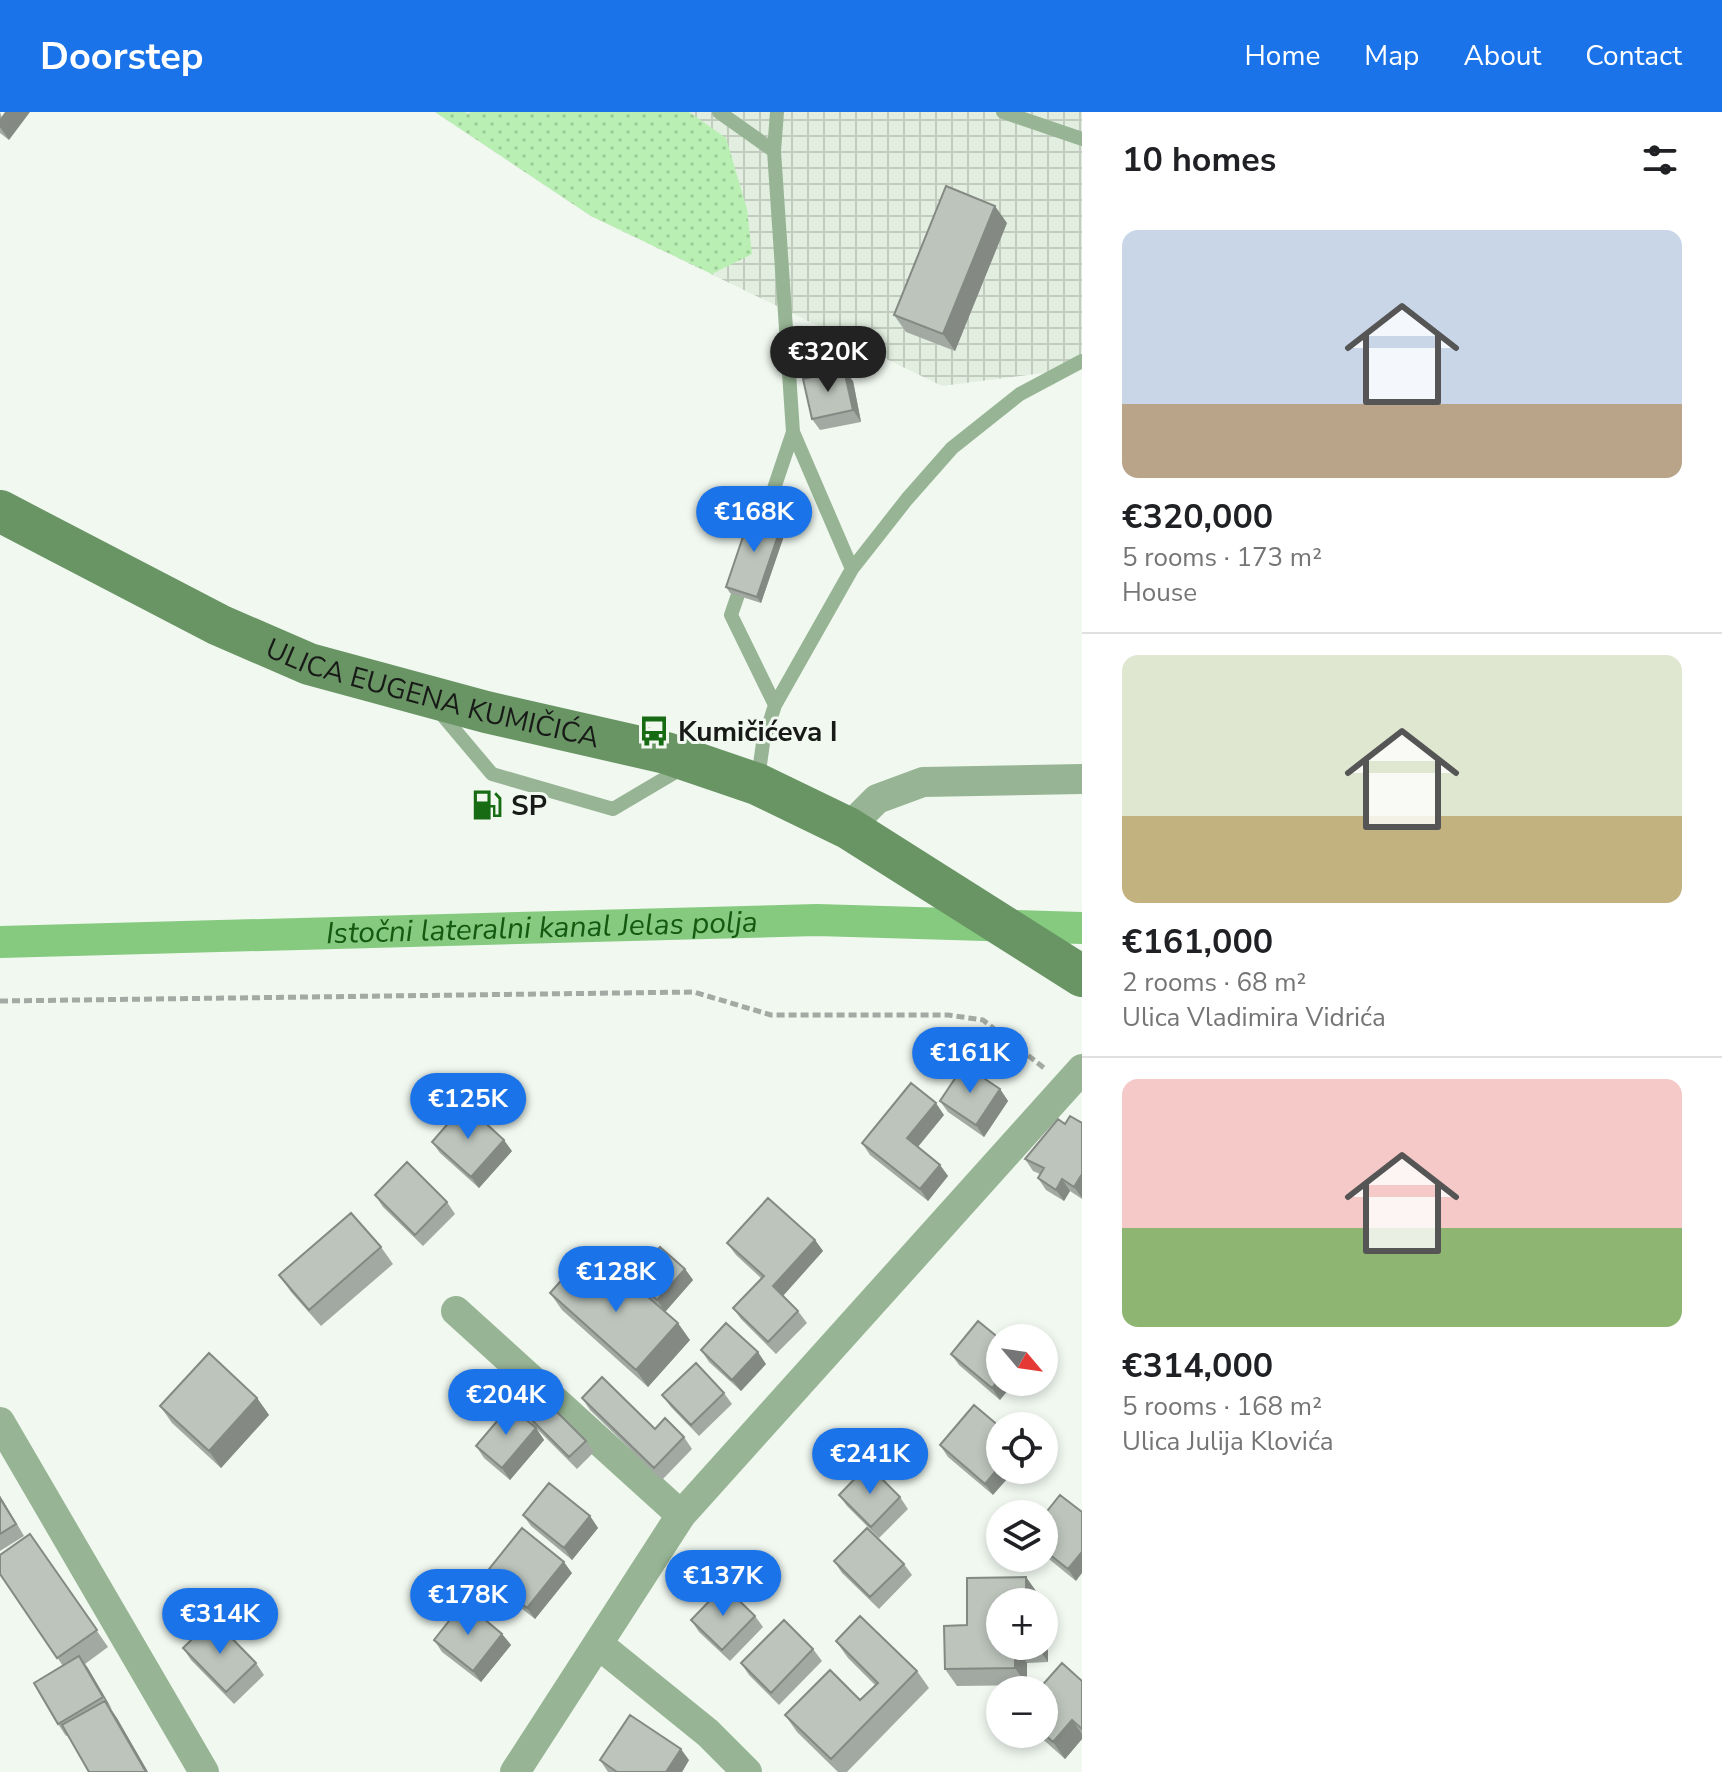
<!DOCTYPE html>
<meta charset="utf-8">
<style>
:root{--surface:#fff;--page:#f2f2f2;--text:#202124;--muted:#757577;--line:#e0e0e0;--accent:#1a73e8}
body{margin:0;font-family:"Nunito Sans",sans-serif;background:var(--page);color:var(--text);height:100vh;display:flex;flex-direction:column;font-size:30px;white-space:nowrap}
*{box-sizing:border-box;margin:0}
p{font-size:26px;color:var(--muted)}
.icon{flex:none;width:44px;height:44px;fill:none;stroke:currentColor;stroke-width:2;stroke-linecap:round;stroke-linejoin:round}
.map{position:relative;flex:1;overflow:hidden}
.panel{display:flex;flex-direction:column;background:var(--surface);width:640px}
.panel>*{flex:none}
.needle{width:52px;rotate:119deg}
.tools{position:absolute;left:986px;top:1212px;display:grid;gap:16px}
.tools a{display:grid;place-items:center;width:72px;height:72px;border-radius:50%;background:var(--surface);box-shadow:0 4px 12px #0003;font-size:40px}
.price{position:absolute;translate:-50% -68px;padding:0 18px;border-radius:28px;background:var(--accent);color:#fff;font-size:26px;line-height:52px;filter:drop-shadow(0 2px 4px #0008)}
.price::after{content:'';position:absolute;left:50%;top:48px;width:24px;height:18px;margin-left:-12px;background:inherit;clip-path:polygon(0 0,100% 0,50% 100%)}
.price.current{background:#222;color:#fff}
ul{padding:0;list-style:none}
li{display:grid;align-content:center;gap:16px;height:424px;padding:0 40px}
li+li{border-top:2px solid var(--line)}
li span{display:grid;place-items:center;height:248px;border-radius:16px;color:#555}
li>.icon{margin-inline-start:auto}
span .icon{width:144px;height:144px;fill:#fffc;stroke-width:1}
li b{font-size:34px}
h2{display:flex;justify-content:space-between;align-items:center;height:96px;padding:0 40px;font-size:34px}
header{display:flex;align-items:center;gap:48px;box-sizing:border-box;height:112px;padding:0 40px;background:var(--accent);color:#fff}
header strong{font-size:38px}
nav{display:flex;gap:44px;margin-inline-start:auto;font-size:28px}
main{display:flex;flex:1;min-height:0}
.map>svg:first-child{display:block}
.industrial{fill:url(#industrial-grid)}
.grass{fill:url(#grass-dots)}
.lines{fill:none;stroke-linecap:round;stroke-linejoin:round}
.canal{stroke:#85ca7f;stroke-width:32}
.path{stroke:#a3a9a3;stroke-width:5;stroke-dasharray:8 4;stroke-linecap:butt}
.lane{stroke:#97b594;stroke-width:14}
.street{stroke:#97b594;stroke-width:30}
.secondary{stroke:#699564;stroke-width:42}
.wall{fill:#a2a9a2}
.shaded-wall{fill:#848984}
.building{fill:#bcc4bc;stroke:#848984;stroke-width:2}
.labels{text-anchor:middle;stroke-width:6;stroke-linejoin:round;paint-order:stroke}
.street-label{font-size:28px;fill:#181a17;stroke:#f0f8f0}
.poi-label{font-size:28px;font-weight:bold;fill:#181a17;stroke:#f0f8f0;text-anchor:start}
.water-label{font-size:30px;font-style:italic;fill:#13590f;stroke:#f0f8f0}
</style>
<header>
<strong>Doorstep</strong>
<nav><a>Home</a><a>Map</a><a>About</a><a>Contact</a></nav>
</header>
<main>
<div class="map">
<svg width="1082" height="1660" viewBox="0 0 1082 1660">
<defs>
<pattern id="industrial-grid" width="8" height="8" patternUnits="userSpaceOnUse" patternTransform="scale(2)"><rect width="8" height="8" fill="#e2efe0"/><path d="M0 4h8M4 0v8" fill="none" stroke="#c1ccbf"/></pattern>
<pattern id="grass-dots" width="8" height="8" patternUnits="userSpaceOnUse" patternTransform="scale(2)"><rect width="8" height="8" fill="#b9efb3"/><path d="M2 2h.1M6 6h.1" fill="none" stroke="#9ecc99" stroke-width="1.8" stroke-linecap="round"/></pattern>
</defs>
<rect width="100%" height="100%" fill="#f0f8f0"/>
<path class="industrial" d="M435,0h647v256l-140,18 -351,-170z"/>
<path class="grass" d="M435,0h30l3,2 2,-2h219l37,26 21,71 5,45 -40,20 -121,-58z"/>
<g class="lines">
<path class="canal" id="s1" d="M0,830l817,-22 265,8"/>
<path class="path" d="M0,889l694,-9 77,23h177l35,5 61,48"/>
<path class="lane" d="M719,0l55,39
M777,0l-3,39 19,281 59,137
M1003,0l79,27
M760,418l33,-98
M743,468l-12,35 44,90
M438,598l54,64 121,35 71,-42
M758,667l5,-36 12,-38 77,-136 55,-70 45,-51 68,-54 62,-33"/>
<path class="street" d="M848,716l29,-29 46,-17 159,-3
M456,1199l225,204
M0,1310l204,350
M598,1532l110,89 39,39
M515,1660l166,-257 401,-446"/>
<path class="secondary" id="s2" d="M0,399l219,114 90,39 177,48 180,41 91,31 91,44 234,148"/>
</g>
<path class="wall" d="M0,0l9,28 -9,-7z
M1007,111l-52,128 -49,-19 -12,-17z
M853,269l8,41 -41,8 -8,-11z
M787,415l-26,76 -31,-10 -4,-6z
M1000,977l8,12 -24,36 -36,-25 -8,-11z
M944,1003l-26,32 22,18 8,11 -20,25 -58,-46 -8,-12z
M1082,1011v76l-12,-8 -6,10 -18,-11 -8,-12 2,-4 -7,-3 -8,-12 40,-35z
M432,1030l80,9 -33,37 -39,-35z
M375,1083l72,7 8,12 -32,32 -40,-39z
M815,1128l8,11 -40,45 15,15 9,12 -31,31 -35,-35 -8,-11 29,-29 -26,-24 -9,-12z
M381,1135l12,17 -72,62 -30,-34 -12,-17z
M685,1157l8,11 -28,32 -25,-22 -8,-12z
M602,1175l88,53 -42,47 -86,-77 -12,-17z
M978,1209l22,79 -41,-35 -8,-11z
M701,1238l65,14 -25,27 -32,-29z
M724,1281l8,11 -33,32 -28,-29 -9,-12z
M257,1286l12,17 -48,53 -49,-45 -12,-17z
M582,1286l73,31 29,8 8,12 -30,31 -72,-70z
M974,1293l19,90 -45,-38 -8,-12z
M525,1301l61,28 8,11 -17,17 -44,-44z
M536,1316l8,12 -34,40 -26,-22 -8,-12z
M839,1383l61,2 8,12 -29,29 -32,-32z
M0,1384l24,40 -24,15z
M523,1403l67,1 8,12 -26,32 -41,-34z
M1044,1403l32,66 -32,-26z
M30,1422l78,113 -23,17 63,108h-59l-21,-37 -2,1 -8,-12 5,-58 -63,-92z
M834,1449l70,3 8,11 -33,34 -37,-36z
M572,1461l-37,46 -42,-33 -8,-12z
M1026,1465l12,17v8h-38v44h44v-12l4,6v22l-21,1v22l-70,1 -12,-17 -1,-43 23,-1v-47z
M755,1504l8,11 -33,34 -31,-29 -8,-12z
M502,1522l9,11 -30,37 -39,-30 -8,-12z
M836,1529l81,30 12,17 -82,84h-9l-41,-40 -12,-17 75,-15 15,-15 -27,-27z
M183,1536l73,15 8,12 -30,29 -43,-44z
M813,1537l9,12 -43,44 -30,-30 -8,-12z
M1082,1569v58l-17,20 -28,-25h7z
M600,1648h89l-7,12h-74z"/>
<path class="shaded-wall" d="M5,0h25l-21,28 -9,-13v-8z
M995,94l12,17 -52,128 -12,-17z
M844,258l9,11 8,41 -8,-12z
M783,409l4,6 -26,76 -4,-6z
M1000,977l8,12 -24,36 -8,-12z
M936,991l8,12 -29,35 -8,-12z
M504,1028l8,11 -33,37 -8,-11z
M940,1053l8,11 -20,25 -8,-12z
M1082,1062v24l-8,-11z
M1062,1067l8,12 -6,10 -8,-11z
M815,1128l8,11 -42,47 -8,-12z
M685,1157l8,11 -28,32 -8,-12z
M678,1211l12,17 -42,47 -12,-17z
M758,1240l8,12 -25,27 -9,-11z
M1000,1266v4h15l-15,18 -8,-12z
M257,1286l12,17 -48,53 -12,-17z
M536,1316l8,12 -34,40 -8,-12z
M1000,1354v4h15l-22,25 -8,-11z
M0,1384l24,40 -24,-38z
M590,1404l8,12 -26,32 -8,-12z
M1082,1440v21l-6,8 -8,-12z
M564,1450l8,11 -37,46 -8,-11z
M1026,1465l12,17v8h-12z
M502,1522l9,11 -30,37 -8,-11z
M1044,1522l4,6v22l-11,-16h7z
M1015,1534l12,17v22l-12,-17z
M79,1544l9,12 24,41 -9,-12z
M105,1589l12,17 31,54h-2z
M1072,1608l10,14v5l-17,20 -12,-17z
M681,1637l8,11 -7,12h-16z"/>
<path class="building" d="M946,74l49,20 -52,128 -49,-19z
M844,258l9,40 -41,9 -9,-40z
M752,398l31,11 -26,76 -31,-10z
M964,953l36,24 -24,36 -36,-24z
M911,971l25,20 -29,35 33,27 -20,24 -58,-46z
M465,992l39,36 -33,37 -39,-35z
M1070,1004l12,7v51l-8,13 -12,-8 -6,11 -18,-12 6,-10 -19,-9 33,-40 7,5z
M407,1050l40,40 -32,33 -40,-40z
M768,1086l47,42 -42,46 25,25 -30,31 -35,-34 31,-32 -37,-33z
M351,1101l30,34 -72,63 -30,-35z
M660,1135l25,22 -28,31 -25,-22z
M576,1152l26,23 15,-17 61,53 -42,47 -86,-77z
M978,1209l22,18v39l-8,10 -41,-34z
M726,1211l32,29 -26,28 -31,-30z
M209,1241l48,45 -48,53 -49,-45z
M696,1251l28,30 -33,32 -29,-30z
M602,1265l53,52 10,-11 19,19 -30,31 -72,-70z
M541,1284l45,45 -17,16 -44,-44z
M974,1293l26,22v39l-15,18 -45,-39z
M510,1294l26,22 -34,40 -26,-22z
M868,1353l32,32 -29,30 -32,-32z
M549,1371l41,33 -26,32 -41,-33z
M1060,1383l22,17v40l-14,17 -24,-19v-35z
M0,1386l16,26 -16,10z
M522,1416l42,34 -37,46 -42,-34z
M867,1416l37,36 -34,33 -36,-36z
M30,1422l67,96 -40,28 -57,-84v-19z
M1026,1465v25h-26v44h15v22l-70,1 -1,-43 23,-1v-47z
M724,1474l31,30 -33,34 -31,-30z
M464,1490l38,32 -29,37 -39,-31z
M860,1504l57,55 -86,88 -46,-44 45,-45 30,30 18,-17 -42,-42z
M213,1507l43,44 -30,29 -43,-44z
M784,1508l29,29 -42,44 -30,-30z
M79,1544l24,41 -45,27 -24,-41z
M1062,1551l20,18v48l-10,-9 -19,22 -9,-8v-44h-6z
M105,1589l41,71h-57l-27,-47z
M630,1603l51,34 -15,23h-49l-17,-12z"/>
<defs>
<g id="bus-bare" transform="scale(2.4)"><path d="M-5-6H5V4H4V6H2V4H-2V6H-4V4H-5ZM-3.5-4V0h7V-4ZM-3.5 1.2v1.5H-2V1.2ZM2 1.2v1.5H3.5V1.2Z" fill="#176b12" stroke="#f0f8f0" stroke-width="2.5" paint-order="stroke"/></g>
<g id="fuel-bare" transform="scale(2.4)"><path d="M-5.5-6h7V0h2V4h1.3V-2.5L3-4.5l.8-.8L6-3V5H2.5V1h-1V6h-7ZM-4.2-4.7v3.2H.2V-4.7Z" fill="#176b12" stroke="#f0f8f0" stroke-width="2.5" paint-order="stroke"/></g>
</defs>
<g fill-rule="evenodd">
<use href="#bus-bare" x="654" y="619"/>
<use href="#fuel-bare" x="487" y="693"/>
</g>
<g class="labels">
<g class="street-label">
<text dy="10" stroke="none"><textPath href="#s2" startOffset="472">ULICA EUGENA KUMIČIĆA</textPath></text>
</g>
<g class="poi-label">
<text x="678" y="629">Kumičićeva I</text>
<text x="511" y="703">SP</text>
</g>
<g class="water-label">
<text dy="10" stroke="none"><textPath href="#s1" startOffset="542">Istočni lateralni kanal Jelas polja</textPath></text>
</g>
</g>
</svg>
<div class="tools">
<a><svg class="needle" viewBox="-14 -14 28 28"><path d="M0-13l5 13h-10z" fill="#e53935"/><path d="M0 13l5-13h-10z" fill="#757577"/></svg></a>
<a><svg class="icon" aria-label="locate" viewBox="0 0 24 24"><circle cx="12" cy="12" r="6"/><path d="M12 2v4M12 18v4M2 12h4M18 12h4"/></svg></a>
<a><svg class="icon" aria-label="layers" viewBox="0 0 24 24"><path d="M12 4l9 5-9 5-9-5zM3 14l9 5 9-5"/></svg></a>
<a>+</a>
<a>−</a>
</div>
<b class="price current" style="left:828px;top:282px">€320K</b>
<b class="price" style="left:754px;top:442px">€168K</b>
<b class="price" style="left:970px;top:983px">€161K</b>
<b class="price" style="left:468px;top:1029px">€125K</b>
<b class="price" style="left:616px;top:1202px">€128K</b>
<b class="price" style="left:506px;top:1325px">€204K</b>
<b class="price" style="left:870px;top:1384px">€241K</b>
<b class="price" style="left:723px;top:1506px">€137K</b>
<b class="price" style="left:468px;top:1525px">€178K</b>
<b class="price" style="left:220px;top:1544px">€314K</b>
</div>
<section class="panel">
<h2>10 homes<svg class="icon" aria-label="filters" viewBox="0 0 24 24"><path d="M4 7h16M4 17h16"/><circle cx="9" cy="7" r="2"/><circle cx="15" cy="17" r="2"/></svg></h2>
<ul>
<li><span style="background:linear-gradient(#c9d6e8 70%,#b9a48a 0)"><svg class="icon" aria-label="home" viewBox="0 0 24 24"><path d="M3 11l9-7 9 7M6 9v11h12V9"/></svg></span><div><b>€320,000</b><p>5 rooms · 173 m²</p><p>House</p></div></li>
<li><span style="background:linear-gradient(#dfe7d0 65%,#c2b280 0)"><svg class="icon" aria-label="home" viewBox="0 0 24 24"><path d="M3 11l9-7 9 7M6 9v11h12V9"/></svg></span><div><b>€161,000</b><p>2 rooms · 68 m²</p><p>Ulica Vladimira Vidrića</p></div></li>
<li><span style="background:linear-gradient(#f6c9c9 60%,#8fb573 0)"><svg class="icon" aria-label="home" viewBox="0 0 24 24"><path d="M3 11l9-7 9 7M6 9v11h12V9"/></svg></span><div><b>€314,000</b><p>5 rooms · 168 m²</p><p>Ulica Julija Klovića</p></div></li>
</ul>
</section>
</main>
